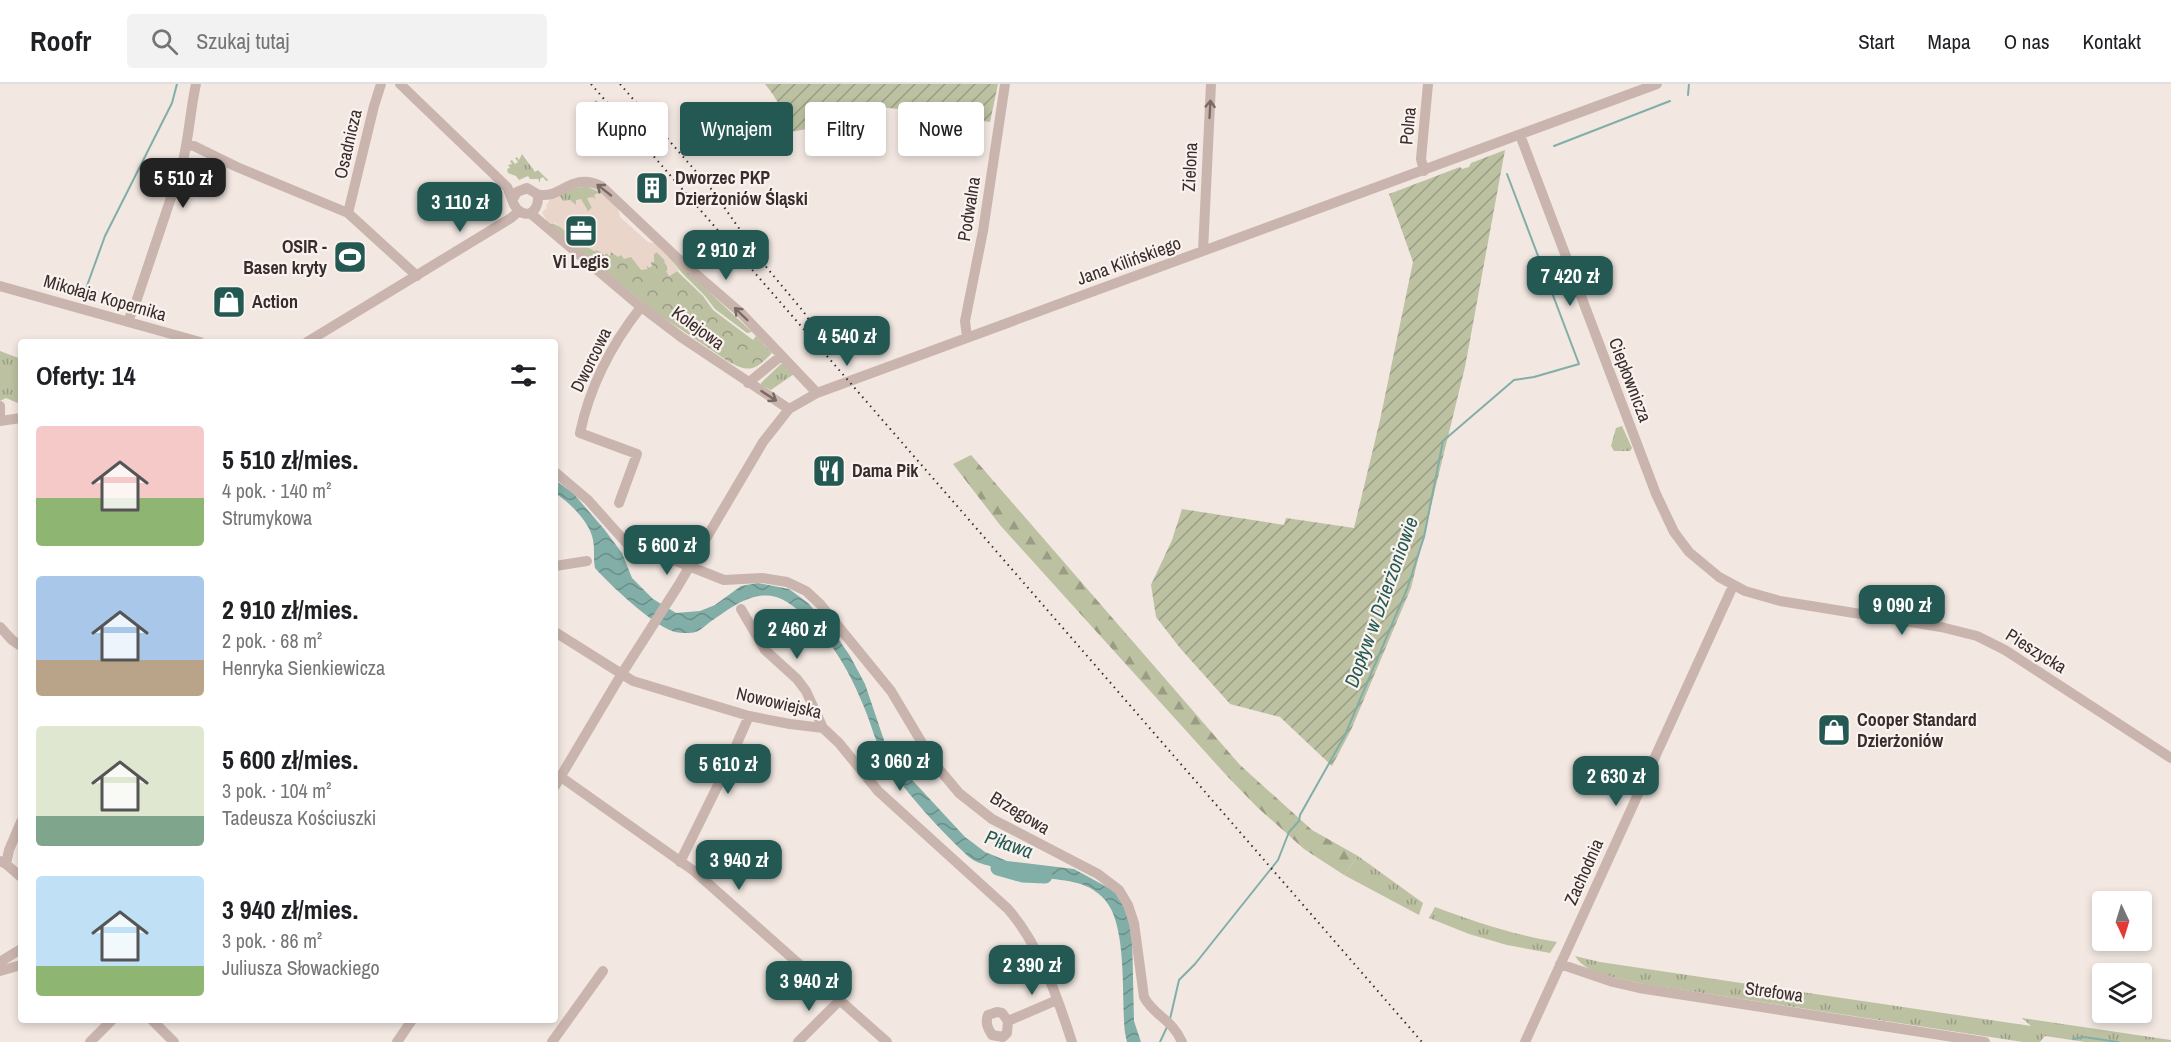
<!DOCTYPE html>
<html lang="pl">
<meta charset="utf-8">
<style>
:root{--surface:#fff;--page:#f2f2f2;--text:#202124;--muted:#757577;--line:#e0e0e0;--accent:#235952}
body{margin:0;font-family:"Archivo Narrow",sans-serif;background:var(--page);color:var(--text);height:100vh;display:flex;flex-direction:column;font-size:22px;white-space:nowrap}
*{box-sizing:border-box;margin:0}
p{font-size:20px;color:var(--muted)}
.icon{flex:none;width:33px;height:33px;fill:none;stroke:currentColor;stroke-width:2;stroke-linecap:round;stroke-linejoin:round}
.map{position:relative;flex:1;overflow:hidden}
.panel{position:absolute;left:18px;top:255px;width:540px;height:684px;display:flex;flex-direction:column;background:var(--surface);border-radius:6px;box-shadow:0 3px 9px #0003}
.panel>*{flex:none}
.top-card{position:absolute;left:576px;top:18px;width:570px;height:54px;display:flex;gap:12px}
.needle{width:39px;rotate:176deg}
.fabs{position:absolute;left:2092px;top:807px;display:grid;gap:12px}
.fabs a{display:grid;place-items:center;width:60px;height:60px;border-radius:6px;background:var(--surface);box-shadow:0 3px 9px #0003;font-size:30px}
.price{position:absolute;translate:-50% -51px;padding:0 14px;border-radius:12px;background:var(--accent);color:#fff;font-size:20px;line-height:39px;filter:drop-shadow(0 2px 3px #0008)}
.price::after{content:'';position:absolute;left:50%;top:36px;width:18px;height:14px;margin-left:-9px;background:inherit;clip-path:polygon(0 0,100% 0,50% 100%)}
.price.on{background:#222;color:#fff}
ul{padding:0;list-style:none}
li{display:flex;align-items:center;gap:18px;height:150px;padding:0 18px}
li span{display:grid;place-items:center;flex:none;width:168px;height:120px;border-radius:6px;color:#555}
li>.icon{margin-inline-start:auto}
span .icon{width:72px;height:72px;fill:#fffc;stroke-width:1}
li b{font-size:26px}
h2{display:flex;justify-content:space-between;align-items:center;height:72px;padding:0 18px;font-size:26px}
.tag{padding:0 21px;border-radius:6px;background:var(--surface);box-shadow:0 3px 9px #0003;font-size:21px;line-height:54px}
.tag.on{background:var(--accent);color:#fff}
header{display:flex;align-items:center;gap:36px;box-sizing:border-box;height:84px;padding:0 30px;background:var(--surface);border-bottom:2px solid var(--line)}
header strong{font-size:28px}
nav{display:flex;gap:33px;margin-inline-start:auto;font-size:21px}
.search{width:420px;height:54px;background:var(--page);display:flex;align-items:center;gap:15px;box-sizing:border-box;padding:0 21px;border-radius:6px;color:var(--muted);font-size:22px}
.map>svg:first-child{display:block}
.grass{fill:url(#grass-tufts)}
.forest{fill:url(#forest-firs)}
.park{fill:url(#park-crowns)}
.garden{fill:url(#garden-furrows)}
.plaza{fill:#e9d5ca}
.water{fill:url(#water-waves)}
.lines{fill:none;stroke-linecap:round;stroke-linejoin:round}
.stream{stroke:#82aea8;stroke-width:2}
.river{stroke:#82aea8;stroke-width:15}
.minor{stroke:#cab5ae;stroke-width:10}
.rail{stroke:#392d2c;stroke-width:2;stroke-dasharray:1.5 4.5;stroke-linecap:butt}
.oneway{stroke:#7a6a66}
.labels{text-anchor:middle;stroke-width:4.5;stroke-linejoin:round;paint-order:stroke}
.street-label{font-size:18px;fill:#392d2c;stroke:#faf2ee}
.poi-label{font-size:18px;font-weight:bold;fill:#392d2c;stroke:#faf2ee;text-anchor:start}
.water-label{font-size:20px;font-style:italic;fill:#235952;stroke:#faf2ee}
</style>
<header>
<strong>Roofr</strong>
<div class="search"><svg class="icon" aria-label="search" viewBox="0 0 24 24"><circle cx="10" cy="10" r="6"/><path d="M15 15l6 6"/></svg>Szukaj tutaj</div>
<nav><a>Start</a><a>Mapa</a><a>O nas</a><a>Kontakt</a></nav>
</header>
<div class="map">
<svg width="2171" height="958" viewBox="0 0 2171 958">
<defs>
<pattern id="grass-tufts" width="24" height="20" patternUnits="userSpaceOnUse" patternTransform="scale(1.5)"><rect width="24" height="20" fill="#bcc1a2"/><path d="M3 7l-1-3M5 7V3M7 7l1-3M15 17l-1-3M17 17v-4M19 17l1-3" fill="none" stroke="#9a9d84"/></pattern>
<pattern id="forest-firs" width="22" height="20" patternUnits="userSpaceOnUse" patternTransform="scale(1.5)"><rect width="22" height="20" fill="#bcc1a2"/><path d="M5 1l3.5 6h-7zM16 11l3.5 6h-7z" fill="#9a9d84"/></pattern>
<pattern id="park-crowns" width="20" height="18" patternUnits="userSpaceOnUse" patternTransform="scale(1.5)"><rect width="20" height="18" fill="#bcc1a2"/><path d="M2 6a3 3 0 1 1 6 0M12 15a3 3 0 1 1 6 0" fill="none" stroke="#9a9d84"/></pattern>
<pattern id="garden-furrows" width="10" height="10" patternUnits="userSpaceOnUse" patternTransform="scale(1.5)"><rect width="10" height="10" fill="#bcc1a2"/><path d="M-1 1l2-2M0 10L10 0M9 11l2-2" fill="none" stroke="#9a9d84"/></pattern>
<pattern id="water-waves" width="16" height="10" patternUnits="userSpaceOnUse" patternTransform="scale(1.5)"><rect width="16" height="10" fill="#82aea8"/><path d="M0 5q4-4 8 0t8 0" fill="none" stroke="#6b8e89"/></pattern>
</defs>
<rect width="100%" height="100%" fill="#f2e7e1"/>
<path class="grass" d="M596,16l9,10 1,7 -7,7 20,25 -1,1 -2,-2 -2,3 -2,-2 -5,3 -3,-8 3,-2 -10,-14 -3,5 -18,-26 6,6z
M522,70l13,18 3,-2 10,10 -2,1 -3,-4 -3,2v4l-2,-4h-8l-2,-3 -9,4 -3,-4 -8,-3 -1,-4 3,-1 -2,-3 4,-1 -2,-3 2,-1 3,4 3,-2 -3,-4 2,-1 2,3z
M586,102l16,7 -7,3 2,3 -8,2 3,7 -5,4 -10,-11 -1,4 -13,-4 -4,-6 7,-5z
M662,164l90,84 -5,1 -32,-24 -10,-13 -23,-23 -9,-11h-2z
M0,267l21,8 -1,45 -14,-6 -6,3z
M782,279l12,11 -23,16 -10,-5v-2z
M1622,342l10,22 -2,3h-16l-3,-5 5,-18z
M1358,772l65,47 -4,12 -75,-40z
M1435,823c41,15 79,28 122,35l-7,11 -43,-8 -38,-11 -40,-16z
M1575,872l25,6 431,64 -9,-8 149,22v2h-86l-40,-6 -5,6h-17l-379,-58c-22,-6 -57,-8 -69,-28z"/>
<path class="forest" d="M971,371l269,310 72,65 46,26 -14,19 -40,-26 -47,-42 -30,-31 -227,-251 -47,-61z"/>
<path class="park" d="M552,139l15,7 -3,-4 2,-1c11,3 14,13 22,20 5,5 11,4 16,10l3,-2 2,3 2,-4 20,4 16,13 -2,-4h7l-2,-3 4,-1v-7l3,-2 9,9 3,15 8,-5 26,25 10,14 40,30 3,-4 16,17 -1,1c-16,16 -21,19 -42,8l-74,-50 -106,-87z"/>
<path class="garden" d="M765,0h233l-8,38 -91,-13 -21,-2 -3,10 -85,15c-5,-17 -13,-34 -25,-48z
M1505,66l-40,217 -54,221 -60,142 -19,36 -52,-49 -50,-13 -50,-56 -24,-31 -5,-32 21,-45 10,-31 102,16 2,-7 68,10 26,-108 33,-158 -24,-68 71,-27 2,2 7,-2 2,-4z"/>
<path class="plaza" d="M598,109l1,2 3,-2 16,15 2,9 28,25 9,2 5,4 17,22 -10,6 -3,-5 3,-2 -5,-7 1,-1 -8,-9 -3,2v8h-4l2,4 -3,2 -3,-3 2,4 -7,1 -10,-13 -7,2 -3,-4 -3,2 -7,-5 -1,4 -3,-3 -3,2 -6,-5 -4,1 -7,-4 -15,-20 -7,-1 2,4 -2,1 -10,-8 -6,2 -7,-13 5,-4 -1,-2 5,-8 8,-3 4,6 7,-1 6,5v-5l5,-1 7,12 4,-3 -5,-10 6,-1 3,3 -2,-5z"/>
<path class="water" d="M555,396l18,13 31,36 18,24 10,25 21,21 23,14 24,-2 15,-6 26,-19 17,-3 31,6 19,14 25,28 17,25 15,28 24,71 76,82 20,15 22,9 67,8 42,23 9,16 7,26 2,87 7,21h-14l-2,-9c-4,-34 3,-107 -20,-133 -18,-21 -43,-19 -67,-23 -16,-2 -33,-6 -48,-11 -8,-2 -15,-4 -21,-9 -26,-24 -68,-68 -85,-100 -9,-15 -13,-34 -20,-50 -16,-40 -40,-81 -77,-105 -28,-18 -55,5 -77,20 -4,3 -10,9 -15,10 -5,2 -18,1 -23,-1 -20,-7 -62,-46 -77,-63 -2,-10 0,-18 -2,-28 -3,-18 -23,-37 -38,-47z"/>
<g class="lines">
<path class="stream" d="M1688,11l1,-11
M1554,62l116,-45
M84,210l21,-58 67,-133 5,-19
M1170,935l9,-39 16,-16 83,-104 11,-28 10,-11 1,-6 45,-80 62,-146 17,-52 19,-96 71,-61 20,-3 45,-13 -72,-190
M2073,955l11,-2 34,5
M1160,958l7,-15"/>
<path class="river" d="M998,784l25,7 22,1"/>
<path class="minor" d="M381,0l-7,22 -26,107 69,63
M400,0l107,103c4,7 5,18 11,23 12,11 23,-4 19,-16l-10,-6 -10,4 -4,7
M1520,51l136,359 18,38 15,20 30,25 26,14 35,10 161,26 36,9 28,14 166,108
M187,61l7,1 43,21 111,46
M1424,87l-3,-12 7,-75
M537,110c24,7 33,-23 64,-8l74,70 66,57 76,80
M530,129l105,89 46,35 108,72
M1203,167l8,-167
M0,202l200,56
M128,237l7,-16 47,-140c7,-27 8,-54 14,-81
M967,254l-2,-17 18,-90 22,-147
M307,258l204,-124 8,-7
M748,299l33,-27
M0,322v9
M0,337l21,-3
M555,388l33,28 42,47 9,5 32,7 53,21 38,-2 25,4 19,9 14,13 71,87 43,72 25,30 33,26 106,55 21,16 9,15 6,18 10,74c10,19 28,22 38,45
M619,419l18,-49 -57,-21c10,-48 31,-88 61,-126
M555,482l32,-5
M741,525l24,41 32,29 9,12 17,37
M0,543l12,13 9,6
M555,548l78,49 116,35 41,8 33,4 16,15 39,48 130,118c32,37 49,87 64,133
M561,693l133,94 193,171
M555,702l66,-111 57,-89 85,-144 26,-33 28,-16 840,-309
M0,777l6,3 15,13
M680,778l44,-89 25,-57
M6,780l3,-14 12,-28
M0,878l21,-13
M1560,880l53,18 26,6 346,54
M0,887l21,-6
M152,936l22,22
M1008,937l-6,-8 -5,-1 -9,3c-3,8 0,14 4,20l11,2 4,-4 1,-12 49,-21
M90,958l22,-22
M397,958l15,-22
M552,958l51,-71
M798,958l41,-41
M1525,958l208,-456"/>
<path class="rail" d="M591,0l831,958
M620,0l92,106 55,78 36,43 22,32"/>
</g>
<defs><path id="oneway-shaft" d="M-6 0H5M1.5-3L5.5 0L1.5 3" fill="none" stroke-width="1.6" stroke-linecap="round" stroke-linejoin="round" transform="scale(1.5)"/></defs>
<g class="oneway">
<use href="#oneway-shaft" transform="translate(1210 25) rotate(-87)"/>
<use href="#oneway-shaft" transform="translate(604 106) rotate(-142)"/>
<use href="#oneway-shaft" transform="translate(741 230) rotate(-136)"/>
<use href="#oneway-shaft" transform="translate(769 312) rotate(33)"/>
</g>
<defs>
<g id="building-square" transform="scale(1.725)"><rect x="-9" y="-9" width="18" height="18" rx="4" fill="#235952" stroke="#faf2ee"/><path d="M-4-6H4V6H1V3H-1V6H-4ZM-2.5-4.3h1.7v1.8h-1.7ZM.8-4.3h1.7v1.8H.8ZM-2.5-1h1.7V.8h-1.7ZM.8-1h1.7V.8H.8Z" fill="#fff"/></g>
<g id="office-square" transform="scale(1.725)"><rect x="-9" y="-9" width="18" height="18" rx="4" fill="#235952" stroke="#faf2ee"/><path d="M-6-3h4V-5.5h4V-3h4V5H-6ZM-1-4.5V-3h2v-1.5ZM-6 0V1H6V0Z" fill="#fff"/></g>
<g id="stadium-square" transform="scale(1.725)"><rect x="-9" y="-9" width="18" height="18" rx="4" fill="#235952" stroke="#faf2ee"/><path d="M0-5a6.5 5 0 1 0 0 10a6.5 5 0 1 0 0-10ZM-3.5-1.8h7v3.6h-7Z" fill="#fff"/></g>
<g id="shop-square" transform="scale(1.725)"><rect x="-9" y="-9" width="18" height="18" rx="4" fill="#235952" stroke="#faf2ee"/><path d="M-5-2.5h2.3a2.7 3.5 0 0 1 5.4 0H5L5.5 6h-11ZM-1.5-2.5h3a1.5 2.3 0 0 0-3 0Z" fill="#fff"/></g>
<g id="restaurant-square" transform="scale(1.725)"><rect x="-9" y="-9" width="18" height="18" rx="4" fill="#235952" stroke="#faf2ee"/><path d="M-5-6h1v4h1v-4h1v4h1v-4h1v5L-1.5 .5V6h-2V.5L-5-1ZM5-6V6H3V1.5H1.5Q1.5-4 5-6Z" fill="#fff"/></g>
</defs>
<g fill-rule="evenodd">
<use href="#building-square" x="652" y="104"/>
<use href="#office-square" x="581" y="147"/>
<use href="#stadium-square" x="350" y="173"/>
<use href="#shop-square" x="229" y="218"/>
<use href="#restaurant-square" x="829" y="387"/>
<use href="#shop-square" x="1834" y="646"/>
</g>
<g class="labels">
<g class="street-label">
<text transform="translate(1408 42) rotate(-85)" y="6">Polna</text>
<text transform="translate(348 60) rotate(-77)" y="6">Osadnicza</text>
<text transform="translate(1190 83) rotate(-87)" y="6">Zielona</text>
<text transform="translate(969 125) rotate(-81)" y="6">Podwalna</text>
<text transform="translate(1129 177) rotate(-20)" y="6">Jana Kilińskiego</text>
<text transform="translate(105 214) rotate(16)" y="6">Mikołaja Kopernika</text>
<text transform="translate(698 244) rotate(36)" y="6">Kolejowa</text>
<text transform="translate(591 276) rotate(-64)" y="6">Dworcowa</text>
<text transform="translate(1630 296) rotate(69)" y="6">Ciepłownicza</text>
<text transform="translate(2036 567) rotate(32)" y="6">Pieszycka</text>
<text transform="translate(779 619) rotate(13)" y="6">Nowowiejska</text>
<text transform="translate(1020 729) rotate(31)" y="6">Brzegowa</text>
<text transform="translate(1584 788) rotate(-66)" y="6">Zachodnia</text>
<text transform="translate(1774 908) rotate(8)" y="6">Strefowa</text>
</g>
<g class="poi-label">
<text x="675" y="100">Dworzec PKP<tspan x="675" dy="21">Dzierżoniów Śląski</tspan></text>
<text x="327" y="169" text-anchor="end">OSIR -<tspan x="327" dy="21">Basen kryty</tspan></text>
<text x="581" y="184" text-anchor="middle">Vi Legis</text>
<text x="252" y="224">Action</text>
<text x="852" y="393">Dama Pik</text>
<text x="1857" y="642">Cooper Standard<tspan x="1857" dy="21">Dzierżoniów</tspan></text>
</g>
<g class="water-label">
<text transform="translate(1381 518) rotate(-70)" y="7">Dopływ w Dzierżoniowie</text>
<text transform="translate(1009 760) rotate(19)" y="7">Piława</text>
</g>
</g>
</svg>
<div class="fabs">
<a><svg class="needle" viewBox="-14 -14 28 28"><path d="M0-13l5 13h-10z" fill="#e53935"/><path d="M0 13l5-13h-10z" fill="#757577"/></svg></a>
<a><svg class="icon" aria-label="layers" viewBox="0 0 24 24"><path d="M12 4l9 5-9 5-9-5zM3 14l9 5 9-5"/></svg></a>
</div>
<b class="price on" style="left:183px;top:125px">5 510 zł</b>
<b class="price" style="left:460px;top:149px">3 110 zł</b>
<b class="price" style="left:726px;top:197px">2 910 zł</b>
<b class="price" style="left:1570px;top:223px">7 420 zł</b>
<b class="price" style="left:847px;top:283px">4 540 zł</b>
<b class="price" style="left:667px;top:492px">5 600 zł</b>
<b class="price" style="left:1902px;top:552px">9 090 zł</b>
<b class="price" style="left:797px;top:576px">2 460 zł</b>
<b class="price" style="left:900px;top:708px">3 060 zł</b>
<b class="price" style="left:728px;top:711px">5 610 zł</b>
<b class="price" style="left:1616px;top:723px">2 630 zł</b>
<b class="price" style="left:739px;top:807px">3 940 zł</b>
<b class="price" style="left:1032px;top:912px">2 390 zł</b>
<b class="price" style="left:809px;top:928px">3 940 zł</b>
<div class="top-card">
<a class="tag">Kupno</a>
<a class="tag on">Wynajem</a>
<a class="tag">Filtry</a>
<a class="tag">Nowe</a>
</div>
<section class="panel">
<h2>Oferty: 14<svg class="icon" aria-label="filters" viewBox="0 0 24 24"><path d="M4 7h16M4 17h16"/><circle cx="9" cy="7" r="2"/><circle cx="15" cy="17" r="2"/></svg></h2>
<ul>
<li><span style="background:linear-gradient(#f6c9c9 60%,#8fb573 0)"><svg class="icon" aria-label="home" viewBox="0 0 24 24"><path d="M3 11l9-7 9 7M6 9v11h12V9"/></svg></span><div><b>5 510 zł/mies.</b><p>4 pok. · 140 m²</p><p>Strumykowa</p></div></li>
<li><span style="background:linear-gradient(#a9c7e8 70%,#b9a48a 0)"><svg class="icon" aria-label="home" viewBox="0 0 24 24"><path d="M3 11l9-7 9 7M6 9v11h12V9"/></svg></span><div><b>2 910 zł/mies.</b><p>2 pok. · 68 m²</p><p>Henryka Sienkiewicza</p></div></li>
<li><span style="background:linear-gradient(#dfe7d0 75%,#7fa58c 0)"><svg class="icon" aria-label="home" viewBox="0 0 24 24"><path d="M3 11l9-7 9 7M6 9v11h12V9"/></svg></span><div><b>5 600 zł/mies.</b><p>3 pok. · 104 m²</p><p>Tadeusza Kościuszki</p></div></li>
<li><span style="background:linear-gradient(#bfe0f5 75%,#8fb573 0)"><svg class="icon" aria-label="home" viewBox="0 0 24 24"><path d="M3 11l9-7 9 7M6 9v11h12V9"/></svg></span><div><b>3 940 zł/mies.</b><p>3 pok. · 86 m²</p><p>Juliusza Słowackiego</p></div></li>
</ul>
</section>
</div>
